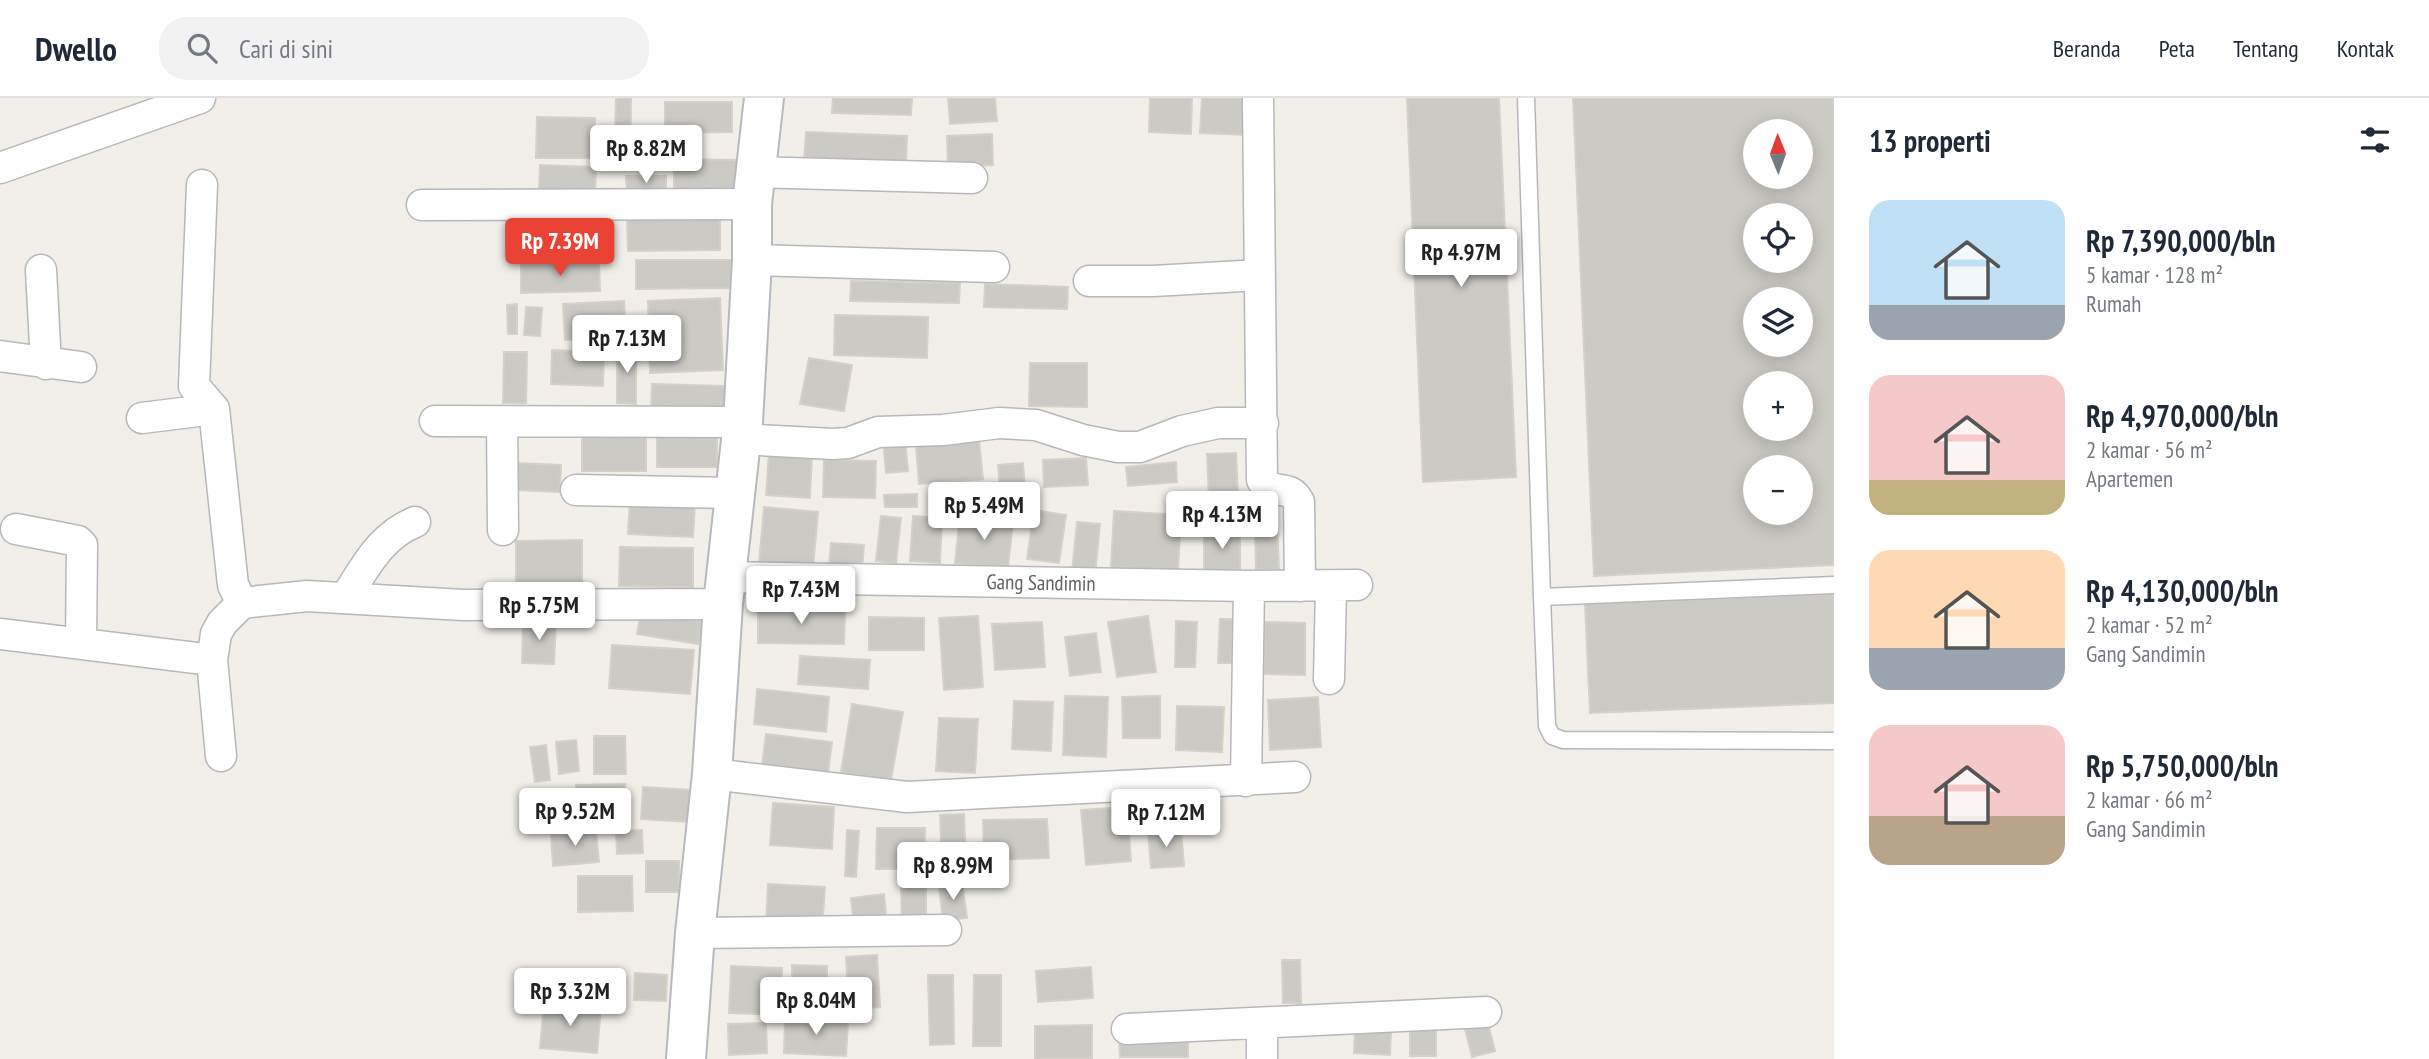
<!DOCTYPE html>
<html lang="id">
<meta charset="utf-8">
<style>
:root{--surface:#fff;--page:#f2f2f3;--text:#1f2937;--muted:#747a83;--line:#e0e1e3;--accent:#ea4335}
body{margin:0;font-family:"PT Sans Narrow",sans-serif;background:var(--page);color:var(--text);height:100vh;display:flex;flex-direction:column;font-size:26px;white-space:nowrap}
*{box-sizing:border-box;margin:0}
p{font-size:23px;color:var(--muted)}
.icon{flex:none;width:38px;height:38px;fill:none;stroke:currentColor;stroke-width:2;stroke-linecap:round;stroke-linejoin:round}
.map{position:relative;flex:1;overflow:hidden}
.side{display:flex;flex-direction:column;background:var(--surface);width:595px}
.side>*{flex:none}
.needle{width:46px;rotate:359deg}
.buttons{position:absolute;left:1743px;top:21px;display:grid;gap:14px}
.buttons a{display:grid;place-items:center;width:70px;height:70px;border-radius:50%;background:var(--surface);box-shadow:0 4px 18px #0003;font-size:35px}
.price{position:absolute;translate:-50% -60px;padding:0 16px;border-radius:7px;background:#fff;color:#222;font-size:23px;line-height:46px;filter:drop-shadow(0 2px 4px #0008)}
.price::after{content:'';position:absolute;left:50%;top:42px;width:21px;height:16px;margin-left:-10px;background:inherit;clip-path:polygon(0 0,100% 0,50% 100%)}
.price.on{background:var(--accent);color:#fff}
ul{padding:0;list-style:none}
li{display:flex;align-items:center;gap:21px;height:175px;padding:0 35px}
li span{display:grid;place-items:center;flex:none;width:196px;height:140px;border-radius:21px;color:#555}
li>.icon{margin-inline-start:auto}
span .icon{width:84px;height:84px;fill:#fffc;stroke-width:1}
li b{font-size:30px}
h2{display:flex;justify-content:space-between;align-items:center;height:84px;padding:0 35px;font-size:30px}
header{display:flex;align-items:center;gap:42px;box-sizing:border-box;height:98px;padding:0 35px;background:var(--surface);border-bottom:2px solid var(--line)}
header strong{font-size:33px}
nav{display:flex;gap:38px;margin-inline-start:auto;font-size:24px}
.search{width:490px;height:63px;background:var(--page);display:flex;align-items:center;gap:18px;box-sizing:border-box;padding:0 24px;border-radius:28px;color:var(--muted);font-size:26px}
main{display:flex;flex:1;min-height:0}
.map>svg:first-child{display:block}
.building{fill:#cccac5;stroke:#d6d1c6;stroke-width:2;fill-rule:evenodd}
.lines{fill:none;stroke-linecap:round;stroke-linejoin:round}
.lane-casing{stroke:#b5b8bc;stroke-width:19}
.street-casing{stroke:#b5b8bc;stroke-width:33}
.secondary-casing{stroke:#b6babf;stroke-width:42}
.lane{stroke:#fff;stroke-width:16}
.street{stroke:#fff;stroke-width:30}
.secondary{stroke:#fff;stroke-width:38}
.labels{text-anchor:middle;stroke-width:5;stroke-linejoin:round;paint-order:stroke}
.street-label{font-size:21px;fill:#5f6368;stroke:#fff}
</style>
<header>
<strong>Dwello</strong>
<div class="search"><svg class="icon" aria-label="search" viewBox="0 0 24 24"><circle cx="10" cy="10" r="6"/><path d="M15 15l6 6"/></svg>Cari di sini</div>
<nav><a>Beranda</a><a>Peta</a><a>Tentang</a><a>Kontak</a></nav>
</header>
<main>
<div class="map">
<svg width="1834" height="961" viewBox="0 0 1834 961">
<rect width="100%" height="100%" fill="#f1efe8"/>
<path class="building" d="M616,0h15l-1,69 -16,-1z
M833,0h79l-1,17 -79,-2z
M948,0h47l2,23 -47,3z
M1150,0h42l-1,36 -42,-2z
M1202,0h46l-1,37 -47,-2z
M1407,0h92l17,379 -93,5z
M1573,0h261v467l-240,11zM1755,33h46v46h-46zM1755,117h46v46h-46zM1755,201h46v46h-46zM1755,285h46v46h-46zM1755,369h46v46h-46z
M665,4h67v30l-67,1z
M537,19l58,1 -1,40h-58z
M806,34l101,4 -1,29 -102,-5z
M992,36l1,31 -45,2 -1,-31z
M674,61l64,1v32l-64,-1z
M540,67l56,2 -1,26 -56,-3z
M626,78h40v17l-39,1z
M506,118h99v31h-99z
M627,121h93v31l-92,1z
M636,162h95v28l-95,1z
M599,164l1,29 -79,2v-29z
M851,183l109,2 -1,20 -109,-2z
M985,186l83,3 -1,22 -83,-2z
M720,200l3,72 -73,3 -2,-72z
M624,203l2,36 -61,3 -2,-36z
M517,206v30h-9l-1,-29z
M526,209l16,1 -2,28 -16,-1z
M835,217l93,2 -1,41 -93,-3z
M617,249h19v57l-19,-1z
M552,252l52,2 -1,34 -52,-2z
M504,254h23l-1,51h-23z
M809,260l43,7 -8,46 -44,-7z
M1030,265h57v44l-58,-1z
M652,286l72,2v28l-73,-2z
M657,332l60,1v36h-60z
M582,336h64v37h-64z
M905,341l3,32 -22,2 -3,-32z
M979,342l4,39 -64,5 -3,-38z
M769,354l43,2 -2,44 -44,-3z
M1236,355l2,42 -29,2 -2,-43z
M1086,360l2,27 -44,2 -1,-27z
M824,362l52,1 -1,37 -52,-1z
M1176,364l1,20 -49,4 -2,-19z
M517,365l44,2 -1,27 -44,-2z
M1023,365l3,37 -25,2 -3,-37z
M983,391l1,17 -47,3 -1,-17z
M917,396v13h-32l-1,-12z
M630,403l65,3 -2,33 -65,-3z
M764,409l54,5 -5,56 -54,-5z
M1034,412l32,5 -7,48 -32,-4z
M1114,413l67,4 -3,56 -67,-4z
M881,418l20,2 -5,45 -20,-2z
M913,418l29,2 -2,45 -30,-2z
M960,418l53,5 -5,47 -53,-5z
M1077,424l23,2 -5,51 -23,-3z
M1277,426l2,45 -23,1 -1,-45z
M1240,430v45l-36,1v-45z
M582,442v45h-66v-44z
M831,445l33,2 -2,25 -33,-2z
M620,449l73,1v39l-74,-1z
M1834,496v109l-244,10 -5,-109z
M758,511l87,1 -1,34 -86,-1z
M641,514l61,10 -4,22 -61,-10z
M978,518l5,71 -39,3 -5,-72z
M1148,518l8,56 -39,5 -9,-55z
M869,519l55,1v32h-55z
M1220,521h13l-2,44h-13z
M523,522l33,1 -2,43 -32,-1z
M1176,523l21,1 -2,45h-20z
M1042,524l3,45 -50,3 -3,-46z
M1265,524l40,1v52l-41,-1z
M1096,535l5,39 -31,4 -5,-39z
M612,547l82,5 -4,44 -81,-6z
M800,558l70,4 -2,29 -70,-5z
M757,591l72,8 -3,35 -72,-8z
M1065,598l43,1 -2,60 -43,-2z
M1160,598v42h-37l-1,-41z
M1318,599l3,50 -51,3 -2,-50z
M1014,603l39,1 -2,49 -39,-2z
M852,606l51,8 -12,68 -50,-8z
M1177,608l47,1 -2,45 -46,-2z
M939,620l39,1 -3,54 -39,-2z
M766,636l66,8 -4,31 -66,-7z
M594,638h31l1,38h-32z
M576,642l3,31 -20,3 -3,-32z
M546,647l4,35 -15,2 -5,-35z
M625,686l1,30 -49,1 -1,-30z
M643,689l49,3 -2,32 -49,-3z
M539,691l28,3 -3,33 -28,-3z
M773,705l61,4 -2,42 -62,-4z
M1127,709l4,54 -45,4 -5,-55z
M964,716l2,50h-24l-2,-49z
M1047,721l2,39 -65,2 -1,-40z
M877,730h48l-1,41h-48z
M1181,731l3,37 -33,2 -3,-36z
M596,732l3,32 -46,4 -2,-31z
M642,732l1,23 -26,1 -1,-23z
M847,732l12,1 -3,46 -11,-1z
M646,763h33v31h-33z
M578,778h54l1,35 -55,1z
M962,785l5,35 -24,3 -4,-35z
M768,786l57,3 -3,41 -56,-3z
M926,786v40h-24l-1,-39z
M884,796l3,28 -33,4 -3,-28z
M877,857l3,52 -31,2 -3,-52z
M1282,862h18l1,43h-18z
M792,867l35,1v41h-34z
M731,868l51,2 -2,47 -51,-2z
M1091,869l2,31 -55,4 -2,-31z
M577,874h31v20l-31,1z
M635,875l32,2 -1,26 -32,-1z
M928,877h25l1,69 -24,1z
M974,877h27v71h-28z
M544,905l57,5 -4,45 -57,-5z
M785,921l63,3 -2,34 -62,-3z
M766,925l1,30 -38,2 -1,-31z
M1488,925l7,28 -23,6 -7,-28z
M1092,927v33l-57,1v-33z
M1355,928l36,2 -1,27 -36,-2z
M1436,931v27h-26v-26z
M1188,940v19h-68l-1,-18z"/>
<g class="lines">
<g class="lane-casing">
<path id="lane" d="M1526,0l16,499 292,-12
M1542,499l5,129 5,10 11,4 271,1"/>
</g>
<g class="street-casing">
<path id="street" d="M1258,0l4,382c11,17 27,2 37,22l1,84
M0,70l200,-70
M756,74l216,6
M202,87l-8,201 20,23 19,176 9,18
M422,107l330,-1
M752,162l242,7
M41,172l5,94
M1089,183h64l107,-6
M0,258l81,11
M142,320l72,-9
M435,323l308,1
M502,324l1,108
M740,341l93,5 15,-1 30,-11 65,-2 56,-7 37,2 47,15 35,7h22l42,-16 36,-8h45
M576,392l157,3
M16,431l62,12 4,4 -1,98
M725,479l524,9 108,-1
M345,500c21,-31 34,-61 70,-76
M0,536l212,26
M1329,581l2,-93
M221,658l-9,-96 4,-26 6,-11 20,-20 65,-7 156,9 260,-1
M712,676l195,23 388,-20
M1246,683l3,-195
M695,835l251,-3
M1127,931l359,-17
M1262,961v-36"/>
</g>
<g class="secondary-casing">
<path id="secondary" d="M686,961l9,-126 17,-159 11,-170 20,-182 9,-162v-56l12,-106"/>
</g>
<use href="#lane" class="lane"/>
<use href="#street" class="street"/>
<use href="#secondary" class="secondary"/>
</g>
<g class="labels">
<g class="street-label">
<text transform="translate(1041 485) rotate(1)" y="7">Gang Sandimin</text>
</g>
</g>
</svg>
<div class="buttons">
<a><svg class="needle" viewBox="-14 -14 28 28"><path d="M0-13l5 13h-10z" fill="#e53935"/><path d="M0 13l5-13h-10z" fill="#747a83"/></svg></a>
<a><svg class="icon" aria-label="locate" viewBox="0 0 24 24"><circle cx="12" cy="12" r="6"/><path d="M12 2v4M12 18v4M2 12h4M18 12h4"/></svg></a>
<a><svg class="icon" aria-label="layers" viewBox="0 0 24 24"><path d="M12 4l9 5-9 5-9-5zM3 14l9 5 9-5"/></svg></a>
<a>+</a>
<a>−</a>
</div>
<b class="price" style="left:646px;top:87px">Rp 8.82M</b>
<b class="price on" style="left:560px;top:180px">Rp 7.39M</b>
<b class="price" style="left:1461px;top:191px">Rp 4.97M</b>
<b class="price" style="left:627px;top:277px">Rp 7.13M</b>
<b class="price" style="left:984px;top:444px">Rp 5.49M</b>
<b class="price" style="left:1222px;top:453px">Rp 4.13M</b>
<b class="price" style="left:801px;top:528px">Rp 7.43M</b>
<b class="price" style="left:539px;top:544px">Rp 5.75M</b>
<b class="price" style="left:575px;top:750px">Rp 9.52M</b>
<b class="price" style="left:1166px;top:751px">Rp 7.12M</b>
<b class="price" style="left:953px;top:804px">Rp 8.99M</b>
<b class="price" style="left:570px;top:930px">Rp 3.32M</b>
<b class="price" style="left:816px;top:939px">Rp 8.04M</b>
</div>
<section class="side">
<h2>13 properti<svg class="icon" aria-label="filters" viewBox="0 0 24 24"><path d="M4 7h16M4 17h16"/><circle cx="9" cy="7" r="2"/><circle cx="15" cy="17" r="2"/></svg></h2>
<ul>
<li><span style="background:linear-gradient(#bfe0f5 75%,#9aa5b1 0)"><svg class="icon" aria-label="home" viewBox="0 0 24 24"><path d="M3 11l9-7 9 7M6 9v11h12V9"/></svg></span><div><b>Rp 7,390,000/bln</b><p>5 kamar · 128 m²</p><p>Rumah</p></div></li>
<li><span style="background:linear-gradient(#f6c9c9 75%,#c2b280 0)"><svg class="icon" aria-label="home" viewBox="0 0 24 24"><path d="M3 11l9-7 9 7M6 9v11h12V9"/></svg></span><div><b>Rp 4,970,000/bln</b><p>2 kamar · 56 m²</p><p>Apartemen</p></div></li>
<li><span style="background:linear-gradient(#ffd9b3 70%,#9aa5b1 0)"><svg class="icon" aria-label="home" viewBox="0 0 24 24"><path d="M3 11l9-7 9 7M6 9v11h12V9"/></svg></span><div><b>Rp 4,130,000/bln</b><p>2 kamar · 52 m²</p><p>Gang Sandimin</p></div></li>
<li><span style="background:linear-gradient(#f6c9c9 65%,#b9a48a 0)"><svg class="icon" aria-label="home" viewBox="0 0 24 24"><path d="M3 11l9-7 9 7M6 9v11h12V9"/></svg></span><div><b>Rp 5,750,000/bln</b><p>2 kamar · 66 m²</p><p>Gang Sandimin</p></div></li>
</ul>
</section>
</main>
